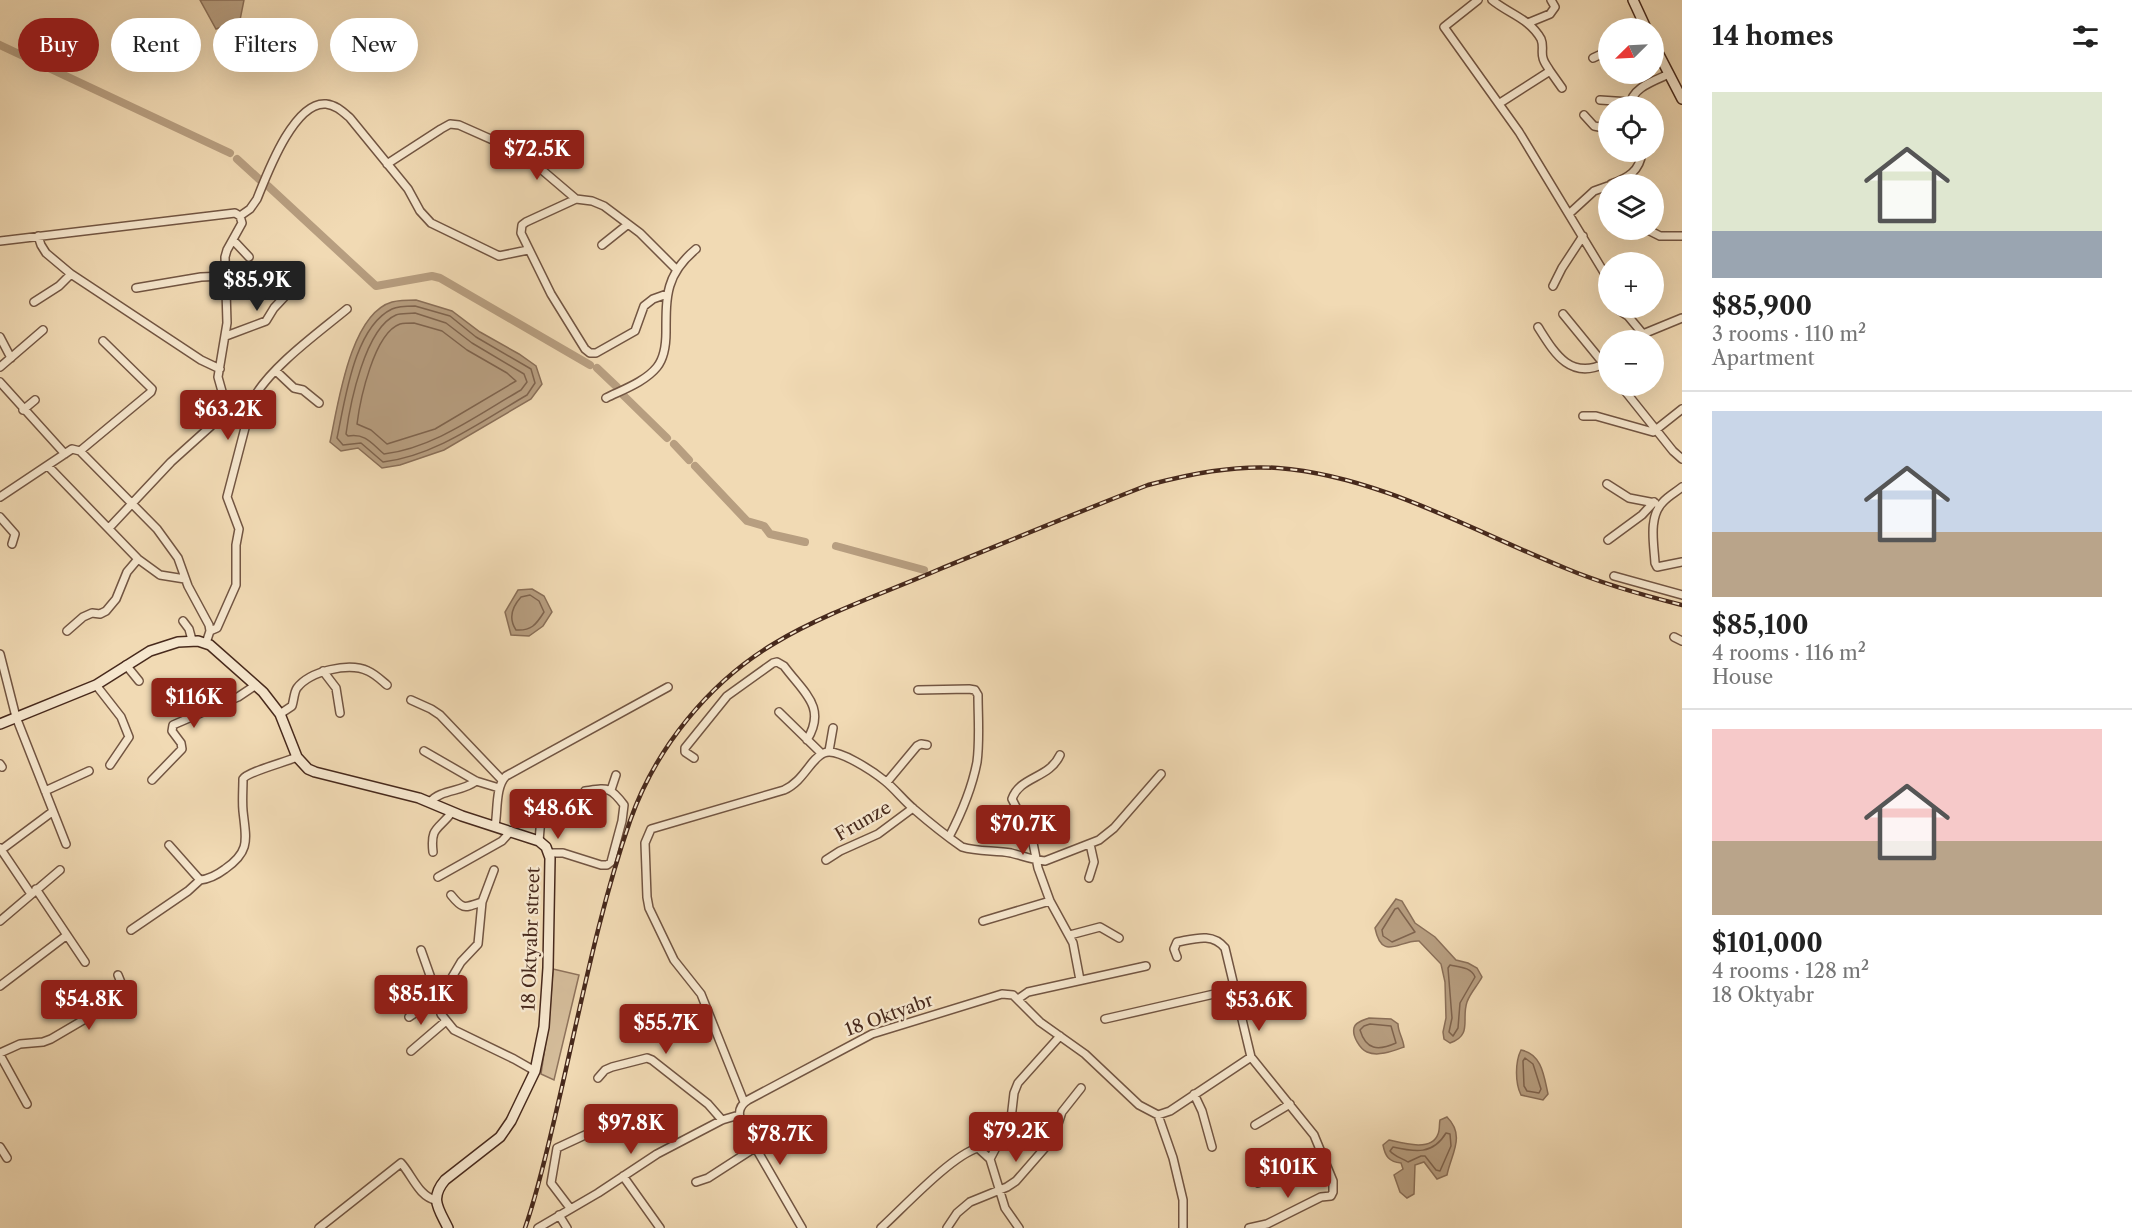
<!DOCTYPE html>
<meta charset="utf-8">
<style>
:root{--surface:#fff;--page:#f2f2f2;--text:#222;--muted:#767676;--line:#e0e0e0;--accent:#8f2418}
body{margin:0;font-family:"Libre Caslon Text",serif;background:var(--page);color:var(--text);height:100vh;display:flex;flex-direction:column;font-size:22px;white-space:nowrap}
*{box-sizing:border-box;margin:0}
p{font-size:20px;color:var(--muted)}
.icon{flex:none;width:33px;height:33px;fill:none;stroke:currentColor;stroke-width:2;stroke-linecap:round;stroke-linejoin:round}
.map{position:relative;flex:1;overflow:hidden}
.panel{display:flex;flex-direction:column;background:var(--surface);width:450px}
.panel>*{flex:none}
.banner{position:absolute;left:18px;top:18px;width:570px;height:54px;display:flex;gap:12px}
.needle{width:39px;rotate:246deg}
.tools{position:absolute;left:1598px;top:18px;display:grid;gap:12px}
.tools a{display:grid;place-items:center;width:66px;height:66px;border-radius:50%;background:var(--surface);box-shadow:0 6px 24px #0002;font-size:30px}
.price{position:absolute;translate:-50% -51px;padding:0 14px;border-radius:6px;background:var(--accent);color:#fff;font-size:20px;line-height:39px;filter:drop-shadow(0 2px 3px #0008)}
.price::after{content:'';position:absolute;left:50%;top:36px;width:18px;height:14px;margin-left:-9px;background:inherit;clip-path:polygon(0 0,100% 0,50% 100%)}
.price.selected{background:#222;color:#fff}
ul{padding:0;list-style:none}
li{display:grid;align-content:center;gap:12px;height:318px;padding:0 30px}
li+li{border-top:2px solid var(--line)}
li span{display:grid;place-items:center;height:186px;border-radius:0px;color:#555}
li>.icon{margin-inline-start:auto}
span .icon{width:108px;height:108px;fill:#fffc;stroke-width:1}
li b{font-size:26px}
h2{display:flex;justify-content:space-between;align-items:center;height:72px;padding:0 30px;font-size:26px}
.pill{padding:0 21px;border-radius:27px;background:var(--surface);box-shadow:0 6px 24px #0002;font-size:21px;line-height:54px}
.pill.selected{background:var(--accent);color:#fff}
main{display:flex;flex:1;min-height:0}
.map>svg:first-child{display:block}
.green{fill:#d4bc9a;stroke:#8e725b;stroke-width:1.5}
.water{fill:#b79e80;stroke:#8a6f58;stroke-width:1.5}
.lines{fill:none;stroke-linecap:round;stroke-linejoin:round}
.shore{stroke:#7f644e;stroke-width:1.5}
.canal{stroke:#b79e80;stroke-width:8}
.street-casing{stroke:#725542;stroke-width:10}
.secondary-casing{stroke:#47291c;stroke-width:12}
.street{stroke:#f6e7ce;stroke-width:7}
.secondary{stroke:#f6e7ce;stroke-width:9}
.rail-casing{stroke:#47291c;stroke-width:4.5}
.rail{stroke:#f6e7ce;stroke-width:2;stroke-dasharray:7;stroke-linecap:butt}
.labels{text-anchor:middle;stroke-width:4.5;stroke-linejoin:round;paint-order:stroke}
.street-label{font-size:18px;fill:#47291c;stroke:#f6e7ce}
</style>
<main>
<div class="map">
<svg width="1682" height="1228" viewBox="0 0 1682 1228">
<rect width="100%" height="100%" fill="#f1dab4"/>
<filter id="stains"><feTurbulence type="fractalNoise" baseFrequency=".00333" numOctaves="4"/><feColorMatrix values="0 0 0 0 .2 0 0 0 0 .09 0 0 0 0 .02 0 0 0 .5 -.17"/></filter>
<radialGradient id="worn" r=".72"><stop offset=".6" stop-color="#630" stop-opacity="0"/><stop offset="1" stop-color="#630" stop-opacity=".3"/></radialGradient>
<path class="green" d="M553,969l26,6 -25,105 -13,-6 8,-53z"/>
<path class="water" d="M200,0h44l-4,20 -24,9z
M416,300l36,11 28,21 39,22 17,12 6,18 -11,15 -87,51 -44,15 -18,3 -24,-20 -17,3 -11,-9c8,-37 20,-128 62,-140 8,-2 16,-2 24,-2z
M532,589l12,7 8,16 -9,14 -14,10 -18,-1 -6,-23 13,-22z
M1396,899l6,2 13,22 20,14 21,23 12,3 9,5 5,9c-4,8 -12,16 -15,25 -6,17 6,33 -17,41l-6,-4 -1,-7 3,-14 -1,-36 -4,-18 -22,-23c-20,-1 -37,21 -44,-13z
M1369,1018l22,1 7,5c0,8 5,14 6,23 -11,4 -26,10 -37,5 -7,-3 -15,-16 -13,-24 1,-6 10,-8 15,-10z
M1521,1050c21,4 23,26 27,44l-5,6 -22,-5c-6,-12 -6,-33 0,-45z
M1447,1117c19,19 4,37 0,58l-10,4 -13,-17 -9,3 -1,29 -7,4 -7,-6 -6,-17 9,-6 -2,-6c-12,-1 -16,-7 -18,-18l6,-5c13,3 43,12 49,-6 2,-4 1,-10 2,-14z"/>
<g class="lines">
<path class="shore" d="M415,306l35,10 26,21 55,32 4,14 -8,12c-45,26 -92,61 -144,67l-22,-19 -18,2 -6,-7c8,-37 17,-111 55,-129 6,-3 16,-3 23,-3z
M415,313l31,10 26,20 52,31 3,8 -6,8c-42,24 -87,58 -137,64 -12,-10 -18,-21 -36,-18l-2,-2c4,-30 19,-106 50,-119 5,-2 13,-1 19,-2z
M414,323l28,8 25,19 40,23 9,8 -81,48 -48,15 -16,-14 -14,-6c3,-24 17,-91 43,-100 4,-1 10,-1 14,-1z
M530,595l9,6 5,11c-8,13 -13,19 -28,18 -8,-12 -4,-23 5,-33z
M1398,908l17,24 -23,10 -9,-6 -1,-6 13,-21z
M1450,965c9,2 21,2 25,12l-15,26 -2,25 -5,8 -4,-4 3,-14 -4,-50z
M1370,1024l21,2 5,17c-18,8 -30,7 -36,-13l4,-4z
M1525,1058l8,6 8,25 -2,4 -12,-2 -3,-5 -1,-25z
M1446,1133l4,1 1,12 -11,25 -4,-1 -11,-14h-4l-13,6c-6,-4 -13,-5 -18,-11l3,-4c22,5 40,8 53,-14z"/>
<path class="canal" d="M0,45l230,108
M237,159l23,21
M268,186l108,100 56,-10 8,2 150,87
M597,368l20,19
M623,395l44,43
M674,444l15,16
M695,466l52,55 17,5 6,8 35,8
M836,546l88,24"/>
<g class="street-casing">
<path id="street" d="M1478,0l-34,27 75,105 89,147
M1492,0c17,14 37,18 49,39 3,7 0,13 2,19 1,5 5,9 7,13l-50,32
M1528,23l22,-9 5,-7 -4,-7
M1593,58l15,-7
M1550,71l12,17
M1600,100l30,2
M1630,106c1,-18 24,-25 39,-32
M1584,115l10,11 5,1 9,-4
M387,164l54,-35 9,-5 9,1 63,28 54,46 16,2 12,5 36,27 36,36
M1611,184c17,-6 29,-13 31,-32
M576,199l-50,23 -4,3 -1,8 30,61 34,55 5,4h6l39,-22 9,-25 9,-7 14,-5
M1570,213l24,-22 14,-5
M240,216l10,-7 7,-10c10,-25 37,-98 69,-95 10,1 17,8 24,14l58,71 12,22 11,12 68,33 29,-6
M1648,230l12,6h22
M38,236l3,9 5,8 25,21 130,86 19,9
M233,240l16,17
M0,241l235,-28 5,3
M602,245l25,-20
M1553,286l9,-18 21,-32
M136,288l65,-11 25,-1
M34,302l25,-16 12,-12
M1616,308l12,8 15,18 39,-16
M1563,314l45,55
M1538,327c16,25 31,53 66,37
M226,336l40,-15 8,-13 14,-15
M0,337l11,21
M0,367l43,-37
M276,371l18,17 9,2 16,13
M0,382l65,72
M1621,386l52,65 9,8
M606,398c16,-8 39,-16 51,-31 8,-10 9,-24 9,-35 0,-37 0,-58 30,-83
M23,410l12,-10
M1583,416h13l57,16 29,-23
M80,451l71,-59 1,-3 -49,-48
M48,466l90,93 22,16 25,4
M1607,484l22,14 26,5
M1682,487c-6,5 -14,9 -19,15 -15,15 -9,42 -8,61l2,4 25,-5
M0,497l72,-48 8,2 77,78 21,29 10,28 21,39 1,6 -4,12
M0,517l15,17 -3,10
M109,528l62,-66 40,-36 13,-15 1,-9 -7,-25 9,-54 -2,-66 2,-7 15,-27 -2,-7
M1608,540l34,-25 12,-13
M1614,576l68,19
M183,621l6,8 3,11
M67,631l16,-14 9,-4 8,1 6,-3 10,-12 11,-27 11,-13
M210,631l7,-3 19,-43v-40l3,-16 -12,-32 25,-96c17,-33 66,-68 95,-92
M1674,637l8,4
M0,654l16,63 50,127
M126,665l13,16
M323,671l13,17 4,25
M96,685l25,32 8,20 -19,28
M918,690l51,-1 6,1 3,5c0,22 2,45 -1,67 -5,26 -16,52 -28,75
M411,700l20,9 9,6 62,65
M779,712l42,41
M280,714l12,-8c2,-6 2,-14 5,-18 13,-17 52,-26 71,-17 7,3 13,9 19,14
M424,751l52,30 23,7
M829,751l4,-23
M1060,755c-11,24 -40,21 -48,44l20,39 6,30 12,33 23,42 7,37
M694,758l-9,-6v-4l42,-52 46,-33 4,-1 7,4c20,27 43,41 23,74
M0,764l2,3
M152,780l30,-31 -1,-6 -9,-12 1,-6 65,-28 18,-12
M887,782l30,-36 4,-2 6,1
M611,790l5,-15
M45,791l44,-20
M430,802c11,-13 33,-10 46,-21
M495,826c3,-15 0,-39 11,-50l162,-89
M539,841l3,-35
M169,845l31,35
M0,848l31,46
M1,850l51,-38
M433,852c-3,-26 6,-22 19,-40
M549,853h14l38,12h6l4,-3 11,-41 2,-16c-14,-19 -17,-17 -39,-14
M826,860l14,-9 38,-17 35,-26
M494,870l-12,32 -4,42 -17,18 -23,39 3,13 13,16 60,29 21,12
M438,877l64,-36 9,-10
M1089,878l5,-16 -4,-18
M36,889l49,73
M451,895c12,15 13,13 31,7
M0,921l60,-51
M983,921l67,-20
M131,930l57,-39 12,-11c10,-1 17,-5 25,-11 26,-18 21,-30 18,-58 -1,-10 0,-22 0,-32 4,-7 43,-17 54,-22
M1070,935l30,-8 19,11
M421,950l11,31 8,15
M1177,957l-3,-8 3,-7c17,-3 35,-10 48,6l26,109 63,78 19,46v11l-2,4 -10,1 -54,27 -18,4
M0,986l67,-51
M1018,999l10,-7 118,-26
M409,1017l15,-10 14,-6
M1105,1019l131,-30
M411,1051l35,-30
M0,1053l20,-9 23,-2 8,-3 75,-44 -8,-20
M0,1055l27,49
M598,1078l7,-8 7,-3 35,-9 5,2 56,44 14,16
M1194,1094l8,17 10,36
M744,1102l-43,-108 -27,-34 -25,-52 -2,-11 -2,-54 6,-14 133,-39c20,-9 26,-31 40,-37 13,-6 50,19 61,28 10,8 19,20 30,29 15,13 30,25 47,37 16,5 33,3 49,6 12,3 22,7 34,8l54,-21 15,-12 47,-54
M1158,1115l15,43 10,42v28
M1255,1125l35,-21
M0,1147l7,11
M623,1176l37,52
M696,1182l12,-4 48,-31
M1258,1183l65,-28
M570,1208l-19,-25 6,-35 41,-19
M559,1215l8,13
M319,1228l82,-65c11,12 18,34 35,37
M538,1228l60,-35 59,-39 65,-34 17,-5
M802,1228l-59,-102c-5,-10 -6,-19 5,-26l124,-66 130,-40 11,1 27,27 45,32 54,51 19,10 12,-4 81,-54
M881,1228c22,-20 71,-73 97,-80l12,11
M947,1228l10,-15 13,-11 37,-15 9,-6 34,-39 5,-9 7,-21 19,-24
M1019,1228l-14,-20 -15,-49 21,-40 3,-26 4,-10 42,-47"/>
</g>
<g class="secondary-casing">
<path id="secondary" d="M1633,0l13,28
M1653,43l29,56
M0,724l96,-39 54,-34 28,-9 20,-1 12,4 53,47 17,22 17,43 11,12 7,3 104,26 43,18 77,25 7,6 4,11 -2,110 -4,59 -9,44 -24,50 -11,16 -55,43c-16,19 -6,29 3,48"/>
</g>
<use href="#street" class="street"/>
<use href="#secondary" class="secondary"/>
<g class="rail-casing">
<path id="rail" d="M525,1228c14,-40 23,-82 33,-124 22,-94 40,-191 72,-283 25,-72 79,-139 145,-178 50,-30 112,-51 165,-74 69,-28 138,-57 208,-84 42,-11 85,-20 130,-17 101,8 195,63 287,100 38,16 77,27 117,37"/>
</g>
<use href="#rail" class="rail"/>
</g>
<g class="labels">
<g class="street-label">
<text transform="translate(863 821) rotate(-30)" y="6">Frunze</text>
<text transform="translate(531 939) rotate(-88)" y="6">18 Oktyabr street</text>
<text transform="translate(889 1015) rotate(-20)" y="6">18 Oktyabr</text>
</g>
</g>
<rect width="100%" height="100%" filter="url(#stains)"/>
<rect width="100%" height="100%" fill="url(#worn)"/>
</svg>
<div class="tools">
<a><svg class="needle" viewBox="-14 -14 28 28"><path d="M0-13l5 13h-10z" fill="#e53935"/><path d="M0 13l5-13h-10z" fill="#767676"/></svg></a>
<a><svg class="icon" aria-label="locate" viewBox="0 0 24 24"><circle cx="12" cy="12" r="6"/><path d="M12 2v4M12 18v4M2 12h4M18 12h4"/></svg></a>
<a><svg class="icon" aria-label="layers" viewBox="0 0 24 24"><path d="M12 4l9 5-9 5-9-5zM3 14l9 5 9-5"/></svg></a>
<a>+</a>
<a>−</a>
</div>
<b class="price" style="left:537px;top:181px">$72.5K</b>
<b class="price selected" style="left:257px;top:312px">$85.9K</b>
<b class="price" style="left:228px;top:441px">$63.2K</b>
<b class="price" style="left:194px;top:729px">$116K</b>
<b class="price" style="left:558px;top:840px">$48.6K</b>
<b class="price" style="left:1023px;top:856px">$70.7K</b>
<b class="price" style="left:421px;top:1026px">$85.1K</b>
<b class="price" style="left:89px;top:1031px">$54.8K</b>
<b class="price" style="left:1259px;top:1032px">$53.6K</b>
<b class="price" style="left:666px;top:1055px">$55.7K</b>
<b class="price" style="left:631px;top:1155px">$97.8K</b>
<b class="price" style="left:1016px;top:1163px">$79.2K</b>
<b class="price" style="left:780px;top:1166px">$78.7K</b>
<b class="price" style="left:1288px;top:1199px">$101K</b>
<div class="banner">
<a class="pill selected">Buy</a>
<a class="pill">Rent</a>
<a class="pill">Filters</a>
<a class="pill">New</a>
</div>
</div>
<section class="panel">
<h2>14 homes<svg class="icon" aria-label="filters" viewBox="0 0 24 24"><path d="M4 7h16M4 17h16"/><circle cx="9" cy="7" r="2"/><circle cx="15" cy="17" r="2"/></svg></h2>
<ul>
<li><span style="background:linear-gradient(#dfe7d0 75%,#9aa5b1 0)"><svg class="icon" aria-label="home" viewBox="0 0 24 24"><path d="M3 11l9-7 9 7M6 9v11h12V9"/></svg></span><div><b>$85,900</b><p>3 rooms · 110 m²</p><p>Apartment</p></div></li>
<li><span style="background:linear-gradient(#c9d6e8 65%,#b9a48a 0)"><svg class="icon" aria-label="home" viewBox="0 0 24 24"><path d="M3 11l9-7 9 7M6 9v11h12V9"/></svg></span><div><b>$85,100</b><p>4 rooms · 116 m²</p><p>House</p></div></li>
<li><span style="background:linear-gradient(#f6c9c9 60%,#b9a48a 0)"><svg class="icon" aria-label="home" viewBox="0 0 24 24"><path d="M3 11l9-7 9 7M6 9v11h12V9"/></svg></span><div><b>$101,000</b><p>4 rooms · 128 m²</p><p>18 Oktyabr</p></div></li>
</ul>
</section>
</main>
